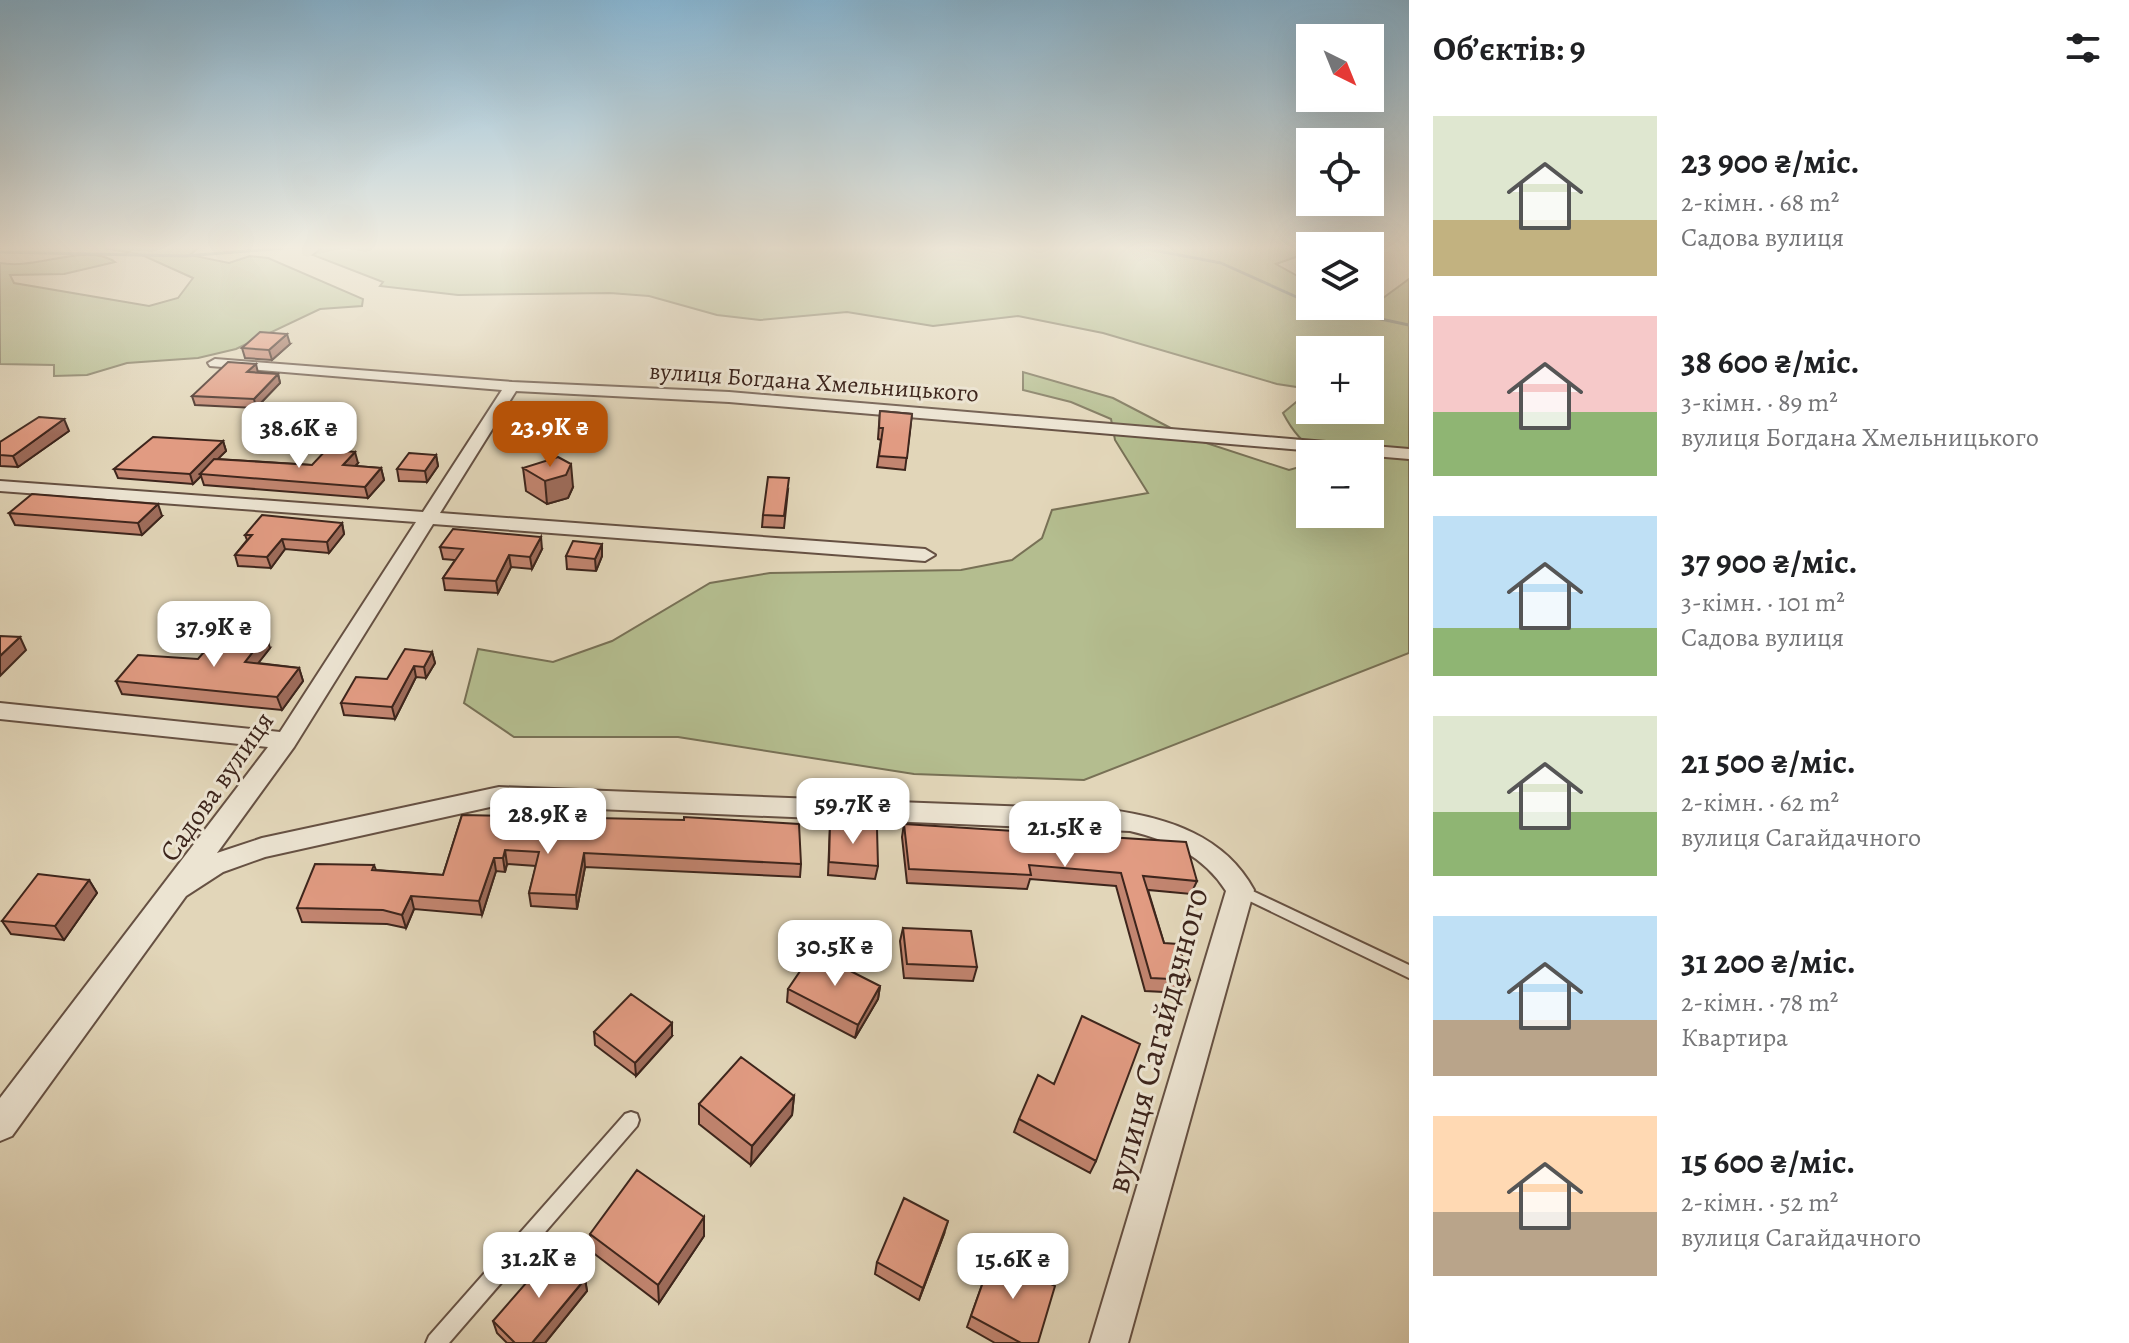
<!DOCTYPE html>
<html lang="uk">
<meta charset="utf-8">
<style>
:root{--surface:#fff;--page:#f6f6f6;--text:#202124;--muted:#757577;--accent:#b45309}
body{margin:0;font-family:Alegreya,serif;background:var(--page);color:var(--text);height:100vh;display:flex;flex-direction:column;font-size:30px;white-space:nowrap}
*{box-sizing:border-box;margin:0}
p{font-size:26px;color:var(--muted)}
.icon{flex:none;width:44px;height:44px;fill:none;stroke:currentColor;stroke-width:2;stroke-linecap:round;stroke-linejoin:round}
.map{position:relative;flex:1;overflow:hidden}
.drawer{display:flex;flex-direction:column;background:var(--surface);width:720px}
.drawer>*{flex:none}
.needle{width:52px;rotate:137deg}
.tools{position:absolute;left:1296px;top:24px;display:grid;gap:16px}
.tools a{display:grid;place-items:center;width:88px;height:88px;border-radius:0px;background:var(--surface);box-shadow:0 8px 32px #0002;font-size:40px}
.price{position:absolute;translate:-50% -68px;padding:0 18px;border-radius:16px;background:#fff;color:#222;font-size:26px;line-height:52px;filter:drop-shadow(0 2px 4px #0008)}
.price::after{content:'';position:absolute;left:50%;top:48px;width:24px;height:18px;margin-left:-12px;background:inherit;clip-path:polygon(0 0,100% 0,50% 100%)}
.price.current{background:var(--accent);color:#fff}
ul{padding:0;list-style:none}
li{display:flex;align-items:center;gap:24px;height:200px;padding:0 24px}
li span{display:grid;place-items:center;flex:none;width:224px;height:160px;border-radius:0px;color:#555}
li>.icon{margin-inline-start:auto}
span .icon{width:96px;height:96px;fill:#fffc;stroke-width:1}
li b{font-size:34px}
h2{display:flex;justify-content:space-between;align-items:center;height:96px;padding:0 24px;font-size:34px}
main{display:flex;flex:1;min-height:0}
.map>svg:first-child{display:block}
.green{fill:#b4bd8f;stroke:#787156;stroke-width:2}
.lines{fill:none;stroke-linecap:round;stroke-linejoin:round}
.stream{stroke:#727d78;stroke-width:3}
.service-casing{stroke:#665143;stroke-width:4}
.minor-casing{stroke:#665143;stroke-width:4}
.service{fill:#ece4d2;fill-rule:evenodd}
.minor{fill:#ece4d2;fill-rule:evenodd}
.wall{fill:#c28570;stroke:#3d251c;stroke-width:2}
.shaded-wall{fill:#9e6c5b;stroke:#3d251c;stroke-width:2}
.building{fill:#e19b82;stroke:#3d251c;stroke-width:2}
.labels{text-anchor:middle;stroke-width:6;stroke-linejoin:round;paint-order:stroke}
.far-street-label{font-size:24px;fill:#3d251c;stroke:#ece4d2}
.street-label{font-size:28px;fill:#3d251c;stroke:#ece4d2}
.near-street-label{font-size:34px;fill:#3d251c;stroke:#ece4d2}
</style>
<main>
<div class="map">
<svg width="1409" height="1343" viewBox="0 0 1409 1343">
<rect width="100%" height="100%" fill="#e2d6b9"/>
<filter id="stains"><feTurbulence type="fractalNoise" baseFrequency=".0025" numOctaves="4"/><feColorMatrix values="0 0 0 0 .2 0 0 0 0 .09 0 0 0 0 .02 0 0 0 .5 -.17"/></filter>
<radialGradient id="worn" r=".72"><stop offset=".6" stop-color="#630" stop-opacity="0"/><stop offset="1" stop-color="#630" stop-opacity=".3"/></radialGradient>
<path class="green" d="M100,247h99l-9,8 39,8 21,-7 18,2 95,41 -1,7 -42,3 -84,40 -38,9 -71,5 -40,12 -33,1v-11l-54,-1v-101c38,7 86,-21 115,-1l-51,12 -54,1 4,8 135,23 29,-8 15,-20 -51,-23z
M323,247h987v5l-34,12 34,19v23h60v-7l13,-1 26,-19v374l-325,127 -170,-6 -236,-37h-164l-50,-34 14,-54 75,13 59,-21 98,-58 60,-10 191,-3 51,-10 30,-22 10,-28 96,-17 -33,-53 -4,-21 -40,-17 -48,-12v-18l90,26 75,39 101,33 21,-6v50h60v-60c-46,0 -64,3 -87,-41l18,-15 9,1v11h60v-15l7,-3h-7v-42h-60v39l-33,-5 -174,-51 -85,-17 -85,10 -86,-14 -87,8 -43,-5 -68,-19 -39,-3 -152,2 -78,-9 3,-4 -70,-27z"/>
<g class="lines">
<path class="stream" d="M1137,247l84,16 89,40
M0,252l185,4 111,-9
M1320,306l89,19"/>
<g class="service-casing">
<path id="service" d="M1240,885l169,80v13l-174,-84 -2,-4 2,-4z
M631,1112l6,2 2,6 -2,6 -188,217h-23l3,-7 196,-222z"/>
</g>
<g class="minor-casing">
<path id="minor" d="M215,359l297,23 217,10 680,57v10l-680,-57 -213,-11 -76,122 485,36 10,6 -10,6 -492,-37 -139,223 -77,106 45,-15 237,-51 612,23c57,8 114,26 143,80l-126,453h-38l136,-452c-22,-35 -57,-51 -96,-60l-631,-26 -234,52 -42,15 -37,24 -174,240 -12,5v-43l268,-351 -268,-28v-16l280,29 136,-210 -416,-31v-10l423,31 79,-122 -292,-24 -2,-3z"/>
</g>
<use href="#service" class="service"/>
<use href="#minor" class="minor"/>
</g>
<path class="wall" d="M290,344l-18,16 -27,-2 -3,-10z
M258,372l20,2 2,9 -24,25 -61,-3 -3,-9z
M880,411l32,3 -7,56 -28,-3 4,-27 -3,-1z
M69,431l-51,36 -18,-1v-24z
M223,441l3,10 -9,8 95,6 46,-2 -2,3 25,2 3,12 -16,18 -164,-13 -3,-9 -8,8 -75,-6 -4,-9z
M436,455l2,11 -11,16 -28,-1 -2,-12z
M523,468l50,19 -5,11 -21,6 -21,-13z
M788,490l-4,38 -22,-1 1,-12z
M9,513l153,3 -20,19 -127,-10z
M342,523l2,11 -15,19 -44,-4 -14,19 -33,-2 -3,-11 12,-15 -2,-5z
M602,544v12l-6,15 -29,-2 -1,-13z
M440,547l102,2 -10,20 -21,-2 -13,26 -53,-3 -2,-12 12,-18 -12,-1z
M270,648l-12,15 41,5 4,13 -21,29 -160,-16 -6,-13 82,-22z
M432,652l3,11 -9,15 -10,-1 -21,42 -51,-4 -3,-12 46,-24z
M462,815l339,49 -1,13 -215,-10 -8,42 -46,-3 -2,-13 7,-27 -29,-2 -2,8 -9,-1 -14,44 -68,-6 -8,19 -19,-4 -85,-2 -5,-14 77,-43 2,5 67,5z
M904,824l293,57 -6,13 -43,-4 16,53 26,37 -7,13 -38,-2 -29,-105 -86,-7 -3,10 -120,-6 -5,-46z
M830,825l48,41 -3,13 -47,-4z
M89,880l8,13 -33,47 -53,-6 -9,-13z
M903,928l74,39 -4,14 -69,-3 -4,-37z
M880,986l-2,13 -23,39 -68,-36 1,-13z
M594,1032l78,4 -36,40 -41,-31z
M1054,1084l42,77 -6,12 -76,-41 5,-13z
M794,1096l-2,19 -41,50 -52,-41v-20z
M704,1217v19l-45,67 -67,-51 -2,-18z
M944,1234l-25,66 -44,-26 2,-12z
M993,1254l45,89h-43l-28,-16z
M585,1279l2,12 -42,52h-38l-10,-10 -4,-12z"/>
<path class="shaded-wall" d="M287,334l3,10 -18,16 -3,-10z
M256,364l2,9 -11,-1z
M278,374l2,9 -24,25 -2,-9z
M64,419l5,12 -51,36 -5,-11z
M223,441l3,10 -23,23h-3l1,2 -8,8 -3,-10z
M355,452l3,11 -12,13 -3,-11z
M436,455l2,11 -11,16 -2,-11z
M571,464l2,23 -5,11 -21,6 -2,-23z
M381,468l3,12 -16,18 -3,-11z
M158,504l4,12 -20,19 -4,-12z
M342,523l2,11 -15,19 -2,-11z
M541,537l1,12 -10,20 -2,-12z
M282,539l3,10 -14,19 -4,-11z
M602,544v12l-6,15 -1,-12z
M509,555l2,12 -13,26 -2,-12z
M266,635l4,13 -21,27 -4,-13z
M20,637l6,13 -26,26v-20z
M432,652l3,11 -9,15 -2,-11z
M414,666l2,11 -21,42 -3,-12z
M299,668l4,13 -21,29 -5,-13z
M505,850l2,14 -2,8 -2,-14z
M584,853l1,14 -8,42 -1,-14z
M494,858l2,13 -14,44 -3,-14z
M89,880l8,13 -33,47 -9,-14z
M411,896l3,13 -8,19 -4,-13z
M880,986l-2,13 -23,39 3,-13z
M672,1023v13l-36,40 -1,-13z
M794,1096l-2,19 -41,50 1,-19z
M704,1217v19l-45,67 -1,-18z
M948,1221l-4,13 -25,66 4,-12z
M585,1279l2,12 -42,52h-13z"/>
<path class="building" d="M260,332l27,2 -18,16 -27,-2z
M228,362l28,2 -9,8 31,2 -24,25 -62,-3z
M880,411l32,3 -5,44 -28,-2 4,-28h-4z
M39,417l25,2 -51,37 -13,-1v-13z
M153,437l70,4 -33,33 -76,-5z
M327,449l28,3 -12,13 38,3 -16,19 -165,-13 14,-15 98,6z
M409,453l27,2 -11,16 -28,-2z
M558,457l13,7 -5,11 -21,6 -22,-13z
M768,477l21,1 -5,38 -21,-1z
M32,494l126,10 -20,19 -129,-10z
M262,515l80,8 -15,19 -45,-3 -15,18 -32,-2 17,-20h-7z
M453,529l88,8 -11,20 -21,-2 -13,26 -53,-3 20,-29 -23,-2z
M573,541l29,3 -7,15 -29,-3z
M222,631l44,4 -21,27 54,6 -22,29 -161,-16 22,-26 60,4z
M0,636l20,1 -20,19z
M405,649l27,3 -8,15 -10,-1 -22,41 -51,-4 15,-26 31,2z
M462,815l222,5v-3l115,7 2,40 -217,-11 -8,42 -47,-2 10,-41 -34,-2 -2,8h-9l-15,43 -68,-5 -9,19 -19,-5 -86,-2 18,-44 59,1 -2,5 71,5z
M904,824l282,18 11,39 -54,-5 21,67 14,1 12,36 -39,-2 -30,-105 -92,-8 2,10 -122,-6z
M830,825l47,4 1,37 -49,-4z
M38,874l51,6 -34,46 -53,-5z
M903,928l68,3 6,36 -70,-3z
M813,952l67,34 -22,39 -70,-36z
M631,994l41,29 -37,40 -41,-31z
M1082,1016l58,28 -44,117 -77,-42 19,-44 16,9z
M741,1057l53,39 -42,50 -53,-42z
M637,1170l67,47 -46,68 -68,-51z
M904,1198l44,23 -25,67 -46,-26z
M554,1251l31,28 -53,64h-17l-22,-22z
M993,1254l62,32 -17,57h-17l-50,-27z"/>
<linearGradient id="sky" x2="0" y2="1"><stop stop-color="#87b6d4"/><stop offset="0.57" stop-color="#f2ede0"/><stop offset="1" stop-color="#f2ede0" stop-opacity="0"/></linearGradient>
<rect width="1409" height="435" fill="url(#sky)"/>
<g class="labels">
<g class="far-street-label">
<text transform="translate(814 382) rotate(4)" y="8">вулиця Богдана Хмельницького</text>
</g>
<g class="street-label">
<text transform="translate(216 786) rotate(-55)" y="10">Садова вулиця</text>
</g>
<g class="near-street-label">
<text transform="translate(1156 1040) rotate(-75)" y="12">вулиця Сагайдачного</text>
</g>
</g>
<rect width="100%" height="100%" filter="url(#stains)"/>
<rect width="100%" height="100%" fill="url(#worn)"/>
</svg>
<div class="tools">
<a><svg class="needle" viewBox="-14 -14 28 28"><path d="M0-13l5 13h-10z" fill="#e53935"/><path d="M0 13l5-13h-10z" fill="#757577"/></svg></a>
<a><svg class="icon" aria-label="locate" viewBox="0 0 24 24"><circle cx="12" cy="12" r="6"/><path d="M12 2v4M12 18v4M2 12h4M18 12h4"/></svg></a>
<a><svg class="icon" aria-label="layers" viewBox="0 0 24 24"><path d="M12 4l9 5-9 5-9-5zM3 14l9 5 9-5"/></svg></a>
<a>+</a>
<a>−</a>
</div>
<b class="price current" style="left:550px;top:469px">23.9K ₴</b>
<b class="price" style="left:299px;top:470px">38.6K ₴</b>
<b class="price" style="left:214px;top:669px">37.9K ₴</b>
<b class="price" style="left:853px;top:846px">59.7K ₴</b>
<b class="price" style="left:548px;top:856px">28.9K ₴</b>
<b class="price" style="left:1065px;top:869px">21.5K ₴</b>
<b class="price" style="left:835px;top:988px">30.5K ₴</b>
<b class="price" style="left:539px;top:1300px">31.2K ₴</b>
<b class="price" style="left:1013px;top:1301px">15.6K ₴</b>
</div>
<section class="drawer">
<h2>Об’єктів: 9<svg class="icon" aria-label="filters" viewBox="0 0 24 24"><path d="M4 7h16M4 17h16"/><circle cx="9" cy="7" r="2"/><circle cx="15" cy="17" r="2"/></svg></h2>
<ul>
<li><span style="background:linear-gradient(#dfe7d0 65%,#c2b280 0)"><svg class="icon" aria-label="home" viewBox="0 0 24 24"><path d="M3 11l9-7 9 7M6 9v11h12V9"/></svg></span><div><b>23 900 ₴/міс.</b><p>2-кімн. · 68 m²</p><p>Садова вулиця</p></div></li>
<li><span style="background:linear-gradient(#f6c9c9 60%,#8fb573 0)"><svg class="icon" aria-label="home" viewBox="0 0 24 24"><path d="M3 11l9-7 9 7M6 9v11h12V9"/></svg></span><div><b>38 600 ₴/міс.</b><p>3-кімн. · 89 m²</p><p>вулиця Богдана Хмельницького</p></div></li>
<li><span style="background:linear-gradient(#bfe0f5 70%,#8fb573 0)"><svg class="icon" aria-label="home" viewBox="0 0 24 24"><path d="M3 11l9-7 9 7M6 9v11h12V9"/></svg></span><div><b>37 900 ₴/міс.</b><p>3-кімн. · 101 m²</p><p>Садова вулиця</p></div></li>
<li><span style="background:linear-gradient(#dfe7d0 60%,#8fb573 0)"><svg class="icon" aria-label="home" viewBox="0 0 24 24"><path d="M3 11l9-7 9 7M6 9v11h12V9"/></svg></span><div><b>21 500 ₴/міс.</b><p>2-кімн. · 62 m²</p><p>вулиця Сагайдачного</p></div></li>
<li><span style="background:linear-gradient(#bfe0f5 65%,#b9a48a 0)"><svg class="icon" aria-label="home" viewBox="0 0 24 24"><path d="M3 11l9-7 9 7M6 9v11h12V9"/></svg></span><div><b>31 200 ₴/міс.</b><p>2-кімн. · 78 m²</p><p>Квартира</p></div></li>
<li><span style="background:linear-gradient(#ffd9b3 60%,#b9a48a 0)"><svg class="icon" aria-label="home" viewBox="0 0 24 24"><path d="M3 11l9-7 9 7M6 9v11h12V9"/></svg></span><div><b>15 600 ₴/міс.</b><p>2-кімн. · 52 m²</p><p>вулиця Сагайдачного</p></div></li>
</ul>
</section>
</main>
